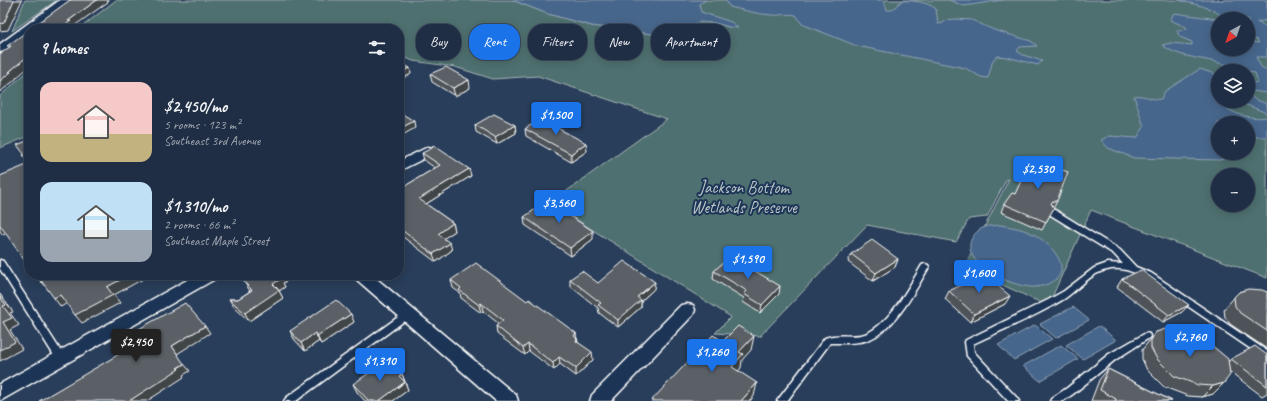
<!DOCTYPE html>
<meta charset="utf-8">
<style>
:root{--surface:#1f2e44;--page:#27364b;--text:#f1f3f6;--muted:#a1a8b2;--line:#3c4a5d;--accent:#1a73e8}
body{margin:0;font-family:Caveat,sans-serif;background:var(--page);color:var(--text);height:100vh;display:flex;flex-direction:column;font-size:15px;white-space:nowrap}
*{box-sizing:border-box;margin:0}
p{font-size:13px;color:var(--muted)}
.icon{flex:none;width:22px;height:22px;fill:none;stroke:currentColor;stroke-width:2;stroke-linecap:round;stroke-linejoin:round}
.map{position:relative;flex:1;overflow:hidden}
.details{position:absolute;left:24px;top:24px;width:380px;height:256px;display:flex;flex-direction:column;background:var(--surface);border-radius:16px;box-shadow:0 2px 10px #0003,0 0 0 1px var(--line)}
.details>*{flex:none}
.banner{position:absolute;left:416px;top:24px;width:380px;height:36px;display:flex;gap:8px}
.needle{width:26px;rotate:220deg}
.buttons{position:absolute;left:1211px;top:12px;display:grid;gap:8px}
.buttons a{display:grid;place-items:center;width:44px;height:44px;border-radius:50%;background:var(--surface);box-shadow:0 2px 10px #0003,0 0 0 1px var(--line);font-size:20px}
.price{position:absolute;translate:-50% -34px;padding:0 9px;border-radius:4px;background:var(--accent);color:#fff;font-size:13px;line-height:26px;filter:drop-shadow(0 1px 2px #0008)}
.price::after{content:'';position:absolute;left:50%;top:24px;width:12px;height:9px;margin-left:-6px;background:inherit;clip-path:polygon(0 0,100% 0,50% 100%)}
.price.on{background:#222;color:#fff}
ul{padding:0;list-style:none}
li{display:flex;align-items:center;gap:12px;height:100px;padding:0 16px}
li span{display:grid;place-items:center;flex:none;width:112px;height:80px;border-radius:12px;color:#555}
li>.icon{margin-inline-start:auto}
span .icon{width:48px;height:48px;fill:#fffc;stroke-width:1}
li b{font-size:17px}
h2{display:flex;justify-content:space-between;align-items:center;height:48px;padding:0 16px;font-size:17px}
.chip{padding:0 14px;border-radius:16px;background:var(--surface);box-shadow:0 2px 10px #0003,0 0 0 1px var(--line);font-size:14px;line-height:36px}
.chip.on{background:var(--accent);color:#fff}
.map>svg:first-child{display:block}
.green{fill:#4f6f6f;stroke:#a7b7b7;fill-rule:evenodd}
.water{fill:#46668b;stroke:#90a3b9}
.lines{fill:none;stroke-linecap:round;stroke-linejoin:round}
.lane-casing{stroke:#fff;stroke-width:3}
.street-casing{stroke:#fff;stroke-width:3}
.lane{fill:#1d3557;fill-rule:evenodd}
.street{fill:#1d3557;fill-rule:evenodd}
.wall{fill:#4d5358;stroke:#fff}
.shaded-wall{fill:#3f4447;stroke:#fff}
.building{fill:#5a6166;stroke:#fff}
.labels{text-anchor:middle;stroke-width:4;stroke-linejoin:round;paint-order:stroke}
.park-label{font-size:17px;fill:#b9c5c5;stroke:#1d3557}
</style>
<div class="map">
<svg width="1267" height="401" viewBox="0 0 1267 401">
<rect width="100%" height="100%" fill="#293e5a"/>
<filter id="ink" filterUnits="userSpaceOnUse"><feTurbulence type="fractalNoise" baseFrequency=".025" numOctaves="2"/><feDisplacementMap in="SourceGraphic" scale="8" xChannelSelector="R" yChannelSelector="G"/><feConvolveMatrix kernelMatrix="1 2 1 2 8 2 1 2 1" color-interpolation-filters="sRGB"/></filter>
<g filter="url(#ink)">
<path class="green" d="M25,0h32l-45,31z
M116,0h396l36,14 44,12 68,9h18l12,-6 8,-7 17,1 14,4 -69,-27h607v278l-176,-68 -43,96 -84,-39 45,-88 -3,1 -19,37 -18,2 -13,23 -89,-17 -106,110 1,1 -47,-3 16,-16 -181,-114 117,-84 -129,-43 -45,3 -38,-12 -42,-6 -14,-6v-26h-320zM1218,19h30v30h-30zM1218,71h30v30h-30zM1218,123h30v30h-30zM1218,175h30v30h-30z
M29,70v66l-29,12v-52z"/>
<path class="water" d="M512,0h194l-7,4 2,8 30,10 7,6 -9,-1 -14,-4 -17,-1 -8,7 -12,6h-18l-68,-9 -44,-12z
M725,0h159l3,10h5c3,-2 6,-7 10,-9 10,-1 26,1 34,8l2,15 5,-1 4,-3 8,-1 17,1 22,10 37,11 6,5 -17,1 -3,4 6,4 19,6 -4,4 -31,-8 -10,-1 -4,4 -5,18 -7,-1 -16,-9 -10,-2 -98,-20 -55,-22 -6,-9c-9,-2 -16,1 -25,0 -14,-1 -28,-5 -41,-8z
M949,0h54l-39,6z
M1179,0h88v20l-10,2 10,6v29h-11l5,10 6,3v23l-15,-2 -1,4 3,4 13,5v9l-31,-12h12v-17l10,-2 -3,-9c-13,-4 -26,-8 -40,-11 -18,-5 -38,-5 -53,-17l9,-2 21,2v-3l-12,-5 -3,-6 10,-2 -1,-2 -16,-7 4,-7 44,6v30h30v-7l11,1 -2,-3 -9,-3v-18h-24c-8,-12 -32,-15 -45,-19z
M1200,69l18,6v26c10,12 33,19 49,16v20h-13l-6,2v-16h-30v30h16l-2,3 -12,4 -86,-2 -26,-10 -7,-8 8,-4 28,2 7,-11 -10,-31c11,-2 19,5 27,3l4,-8z
M1000,225c12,2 25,4 35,10 25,15 43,46 1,52 -20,2 -78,-23 -64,-49 3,-5 7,-9 13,-11 5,-2 11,-1 15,-2z
M1073,307l16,13 -33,18 -16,-14z
M1035,325l17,14 -38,21 -16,-15z
M1099,326l17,14 -33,19 -17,-14z
M1061,345l17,14 -38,22 -17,-15z"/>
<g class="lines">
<g class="lane-casing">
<path id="lane" d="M1049,210h6l65,40 16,17 15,6 116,78v9l-122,-83c-12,-5 -25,-11 -38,-7 -17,3 -29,20 -43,29 -29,18 -60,30 -91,45l1,8 43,46 2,3h-11l-41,-45 -2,-14 1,-2 82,-40 16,-9 30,-23 14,-5 15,1 -9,-10 -65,-40 -1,-2z
M0,260l3,1 61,95 1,3 -1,3 -3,1 -3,-1 -58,-93z
M925,264l3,1 1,2c-14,24 -34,63 -61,73 -12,4 -25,3 -38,3l-43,58h-10l48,-63c13,-5 27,0 40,-4 24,-9 45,-49 57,-69z
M408,311l3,1 1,2 -1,2 -115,85h-12l2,-3 119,-86z
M1146,333l3,1 1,2 -1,2 -34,22 -42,34 -10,7h-13l2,-3 15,-10 42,-34z"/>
</g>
<g class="street-casing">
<path id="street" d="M60,0h11l-38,29h-4v3l-25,19 -4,1v-8z
M428,147l5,1 1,3 -1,3 -34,17v-10z
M196,275h21l-2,4 -215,122v-17z
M354,275h18l144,120 2,6h-22l-140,-122z
M687,304l6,1 2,5 -2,5 -82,86h-21l2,-6 89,-90z"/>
</g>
<use href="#lane" class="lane"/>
<use href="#street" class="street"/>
</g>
<path class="wall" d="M430,74l40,14 -15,8 -23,-14z
M475,125h40l1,8 -19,11 -21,-12z
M525,129l62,22 -16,11 -45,-26z
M422,153l47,16 2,7 -45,28 27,19 2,8 -11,7 8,12 -16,12 -37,-28v-46l1,1 35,-21 -11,-8z
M1015,194l42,7 -15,29 -41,-18 3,-8z
M524,217l69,22 -22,17 -46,-31z
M851,254l47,5 -3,8 -22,14 -25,-19z
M714,271l65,23 -19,19 -17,-11 1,-4 -31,-19z
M246,275h48v1l-11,7 2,4 -6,4 4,7 -34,23 -15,-14 -5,-8h9l12,-8 -6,-9 4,-3z
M570,279l28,4 56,6 -13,12v6l-23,20 -19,-14 -1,-5 -28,-22z
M1122,279l60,33 -19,10 -46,-35z
M451,280l126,58 1,4 15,18 -17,16 -16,-12 -6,6 -25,-19 -4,4 -28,-21 -1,-8 3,-2 -16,-13 -2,2 -20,-15 -1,-5 -7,-5z
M949,291l56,13 -35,18 -25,-23z
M1239,292h28v57l-37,-25 -5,-7 -1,-8z
M354,322l-33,22 -2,-3 -14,10 -11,-12 -4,-8z
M1156,332l72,30 3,-3 36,-4v38l-5,3 -33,-25 -16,23 -11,3 -14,-1 -24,-9 -17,-17 -5,-11v-9z
M1108,369l64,32h-81l8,-21z
M402,374l6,16 -15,11h-28l-8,-9 -4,-8z"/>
<path class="shaded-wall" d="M14,0h8l-14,30 -8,1v-7z
M97,0h12l-2,1 1,1 -34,24 1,2 -1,1h-14l8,-8z
M29,55v12l-13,11v1l-16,13v-11l9,-9z
M410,68l1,6 -12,6v-7z
M469,80l1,8 -15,8 -2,-8z
M414,121l1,7 -16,9v-8z
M515,125l1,8 -19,11 -2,-7z
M586,143l1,8 -16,11v-8z
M469,169l2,7 -50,31 -2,-8z
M453,223l2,8 -15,10 -2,-7z
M0,225l7,8 -4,2 -3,-4z
M593,231v8l-22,17 -1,-8z
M450,243l2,7 -16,12 -3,-8z
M898,259l-3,8 -22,14 3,-8z
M35,275h2l6,7 -1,1z
M129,275h21l-36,20 6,8 -38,20 -7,-8 32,-28z
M279,275h15v1l-11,7 2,4 -6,4 4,7 -34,23 -4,-8 28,-29 5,-8z
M655,282l-1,7 -13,12v6l-23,20v-7l19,-23z
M780,286l-1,8 -19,19 2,-8z
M0,294l13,18 -3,1 9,12 -9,5 12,19 -22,12v-11l3,-28v-16l-3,-9z
M60,295l7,8 -6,4 -7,-9z
M1010,296l-5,8 -35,18 4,-8z
M481,303l2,8 -2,2 -2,-8z
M1189,305l-7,7 -19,10 6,-7z
M351,314l3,8 -33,22 -4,-8z
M205,326l5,7 -33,21 -5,-8z
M315,333l4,8 -14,10 -4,-8z
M576,333l1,7v-1l1,8 -4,-11z
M754,336l-3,14 -9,10 -1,8 -11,12 2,-13 7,-15z
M528,344l1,7 -4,4 -2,-7z
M592,352l1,8 -17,16v-8z
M559,357l1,7 -6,6 -1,-7z
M184,364l6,7 -7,4 1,2 -37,24h-18z
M402,374l3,8 -6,-6z
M405,382l3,8 -15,11h-14z
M757,383l-3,13 -4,5h-9z
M1224,383l-11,11 -11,3 11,-11z"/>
<path class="building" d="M0,0h14l-10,23 -4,1z
M70,0h27l-29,21h3l-11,8h-30z
M29,30v25l-20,17h2l-11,9v-27l11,-8h-4z
M399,62l11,6 -11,5z
M446,67l23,13 -16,8 -23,-14z
M399,112l15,9 -15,8z
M494,114l21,11 -20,12 -20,-12z
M540,119l46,24 -15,11 -46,-25z
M29,140v127l-29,-42v-49l29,-12 -4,-4 1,-1 -3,-4 1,-1 -7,-9z
M433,145l36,24 -50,30 34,24 -15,11 12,9 -17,11 -34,-26v-40l1,1 40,-24 -18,-12 10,-5z
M1031,159l37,13 -11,29h-4l-2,2 3,5 -8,14 -42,-18 8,-11 3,1z
M547,201l46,30 -23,17 -46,-31z
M872,240l26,19 -22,14 -25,-19z
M730,256l50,30 -18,19 -18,-11 3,-3 -33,-20z
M624,261l31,21 -18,15 4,3 -23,20 -20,-15 3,-2 -31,-24 12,-8 16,12z
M476,263l51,38 2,-2 47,34 -2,3 3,3 -1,2 16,11 -16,16 -17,-11 -6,6 -25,-19 -5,4 -27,-22 7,-6 -22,-17 -2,2 -20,-15 2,-2 -10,-8z
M1141,270l48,35 -20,10 -47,-36z
M984,274l26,22 -36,18 -25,-23z
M37,275h92l-22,12 6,8 -38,20 -15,-20 -6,3z
M246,275h33l-1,1 3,3 -8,5 6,6 -34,23 -16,-14h9l14,-9 -8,-8 6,-3z
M1248,289l14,1 5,2v39l-27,-18 -5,-7 -1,-9 5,-5z
M0,297l6,8 -3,1 9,12 -9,4 12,20 -15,8z
M336,300l15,14 -34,22 -2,-3 -14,10 -11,-12z
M185,303l20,23 -33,20 12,18 -7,4 2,1 -50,32h-90l106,-62 -8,-9z
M738,326l16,10 -15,16 4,2 -11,13 25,16 -16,18h-90l62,-66 10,6z
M1172,327l23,8 15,9 18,15 2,16 -6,8 -11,3 -15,-1 -24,-9 -17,-17 -6,-11v-9l5,-7z
M1255,346l12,9v31l-36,-27z
M388,360l14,14 -3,2 6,6 -26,19h-10l-16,-17z
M1108,369l64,32h-57l1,-2 -16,-9z"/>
</g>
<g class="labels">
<g class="park-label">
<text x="744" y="193">Jackson Bottom<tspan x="744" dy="20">Wetlands Preserve</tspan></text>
</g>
</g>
</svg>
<div class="buttons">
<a><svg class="needle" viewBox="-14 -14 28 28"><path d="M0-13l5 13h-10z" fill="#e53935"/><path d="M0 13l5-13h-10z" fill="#a1a8b2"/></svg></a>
<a><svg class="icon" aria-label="layers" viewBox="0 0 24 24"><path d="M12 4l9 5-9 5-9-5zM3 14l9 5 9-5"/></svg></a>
<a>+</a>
<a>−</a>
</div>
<b class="price" style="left:556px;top:136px">$1,500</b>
<b class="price" style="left:1038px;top:190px">$2,530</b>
<b class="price" style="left:559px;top:224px">$3,560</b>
<b class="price" style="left:748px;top:280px">$1,590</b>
<b class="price" style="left:979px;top:294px">$1,600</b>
<b class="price" style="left:1190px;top:358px">$2,760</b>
<b class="price on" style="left:136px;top:363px">$2,450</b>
<b class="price" style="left:712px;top:373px">$1,260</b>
<b class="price" style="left:380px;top:382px">$1,310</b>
<div class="banner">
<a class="chip">Buy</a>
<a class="chip on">Rent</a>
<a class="chip">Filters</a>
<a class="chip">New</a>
<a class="chip">Apartment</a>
</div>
<section class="details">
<h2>9 homes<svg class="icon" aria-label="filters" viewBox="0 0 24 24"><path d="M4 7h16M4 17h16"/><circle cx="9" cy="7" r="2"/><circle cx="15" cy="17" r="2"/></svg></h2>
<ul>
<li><span style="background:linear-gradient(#f6c9c9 65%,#c2b280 0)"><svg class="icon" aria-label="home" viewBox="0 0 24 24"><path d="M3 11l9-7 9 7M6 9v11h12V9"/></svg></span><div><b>$2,450/mo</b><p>5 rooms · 123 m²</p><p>Southeast 3rd Avenue</p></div></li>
<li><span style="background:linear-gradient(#bfe0f5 60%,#9aa5b1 0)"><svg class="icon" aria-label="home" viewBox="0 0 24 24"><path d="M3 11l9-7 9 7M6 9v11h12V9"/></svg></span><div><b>$1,310/mo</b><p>2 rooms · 66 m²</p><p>Southeast Maple Street</p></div></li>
</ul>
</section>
</div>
